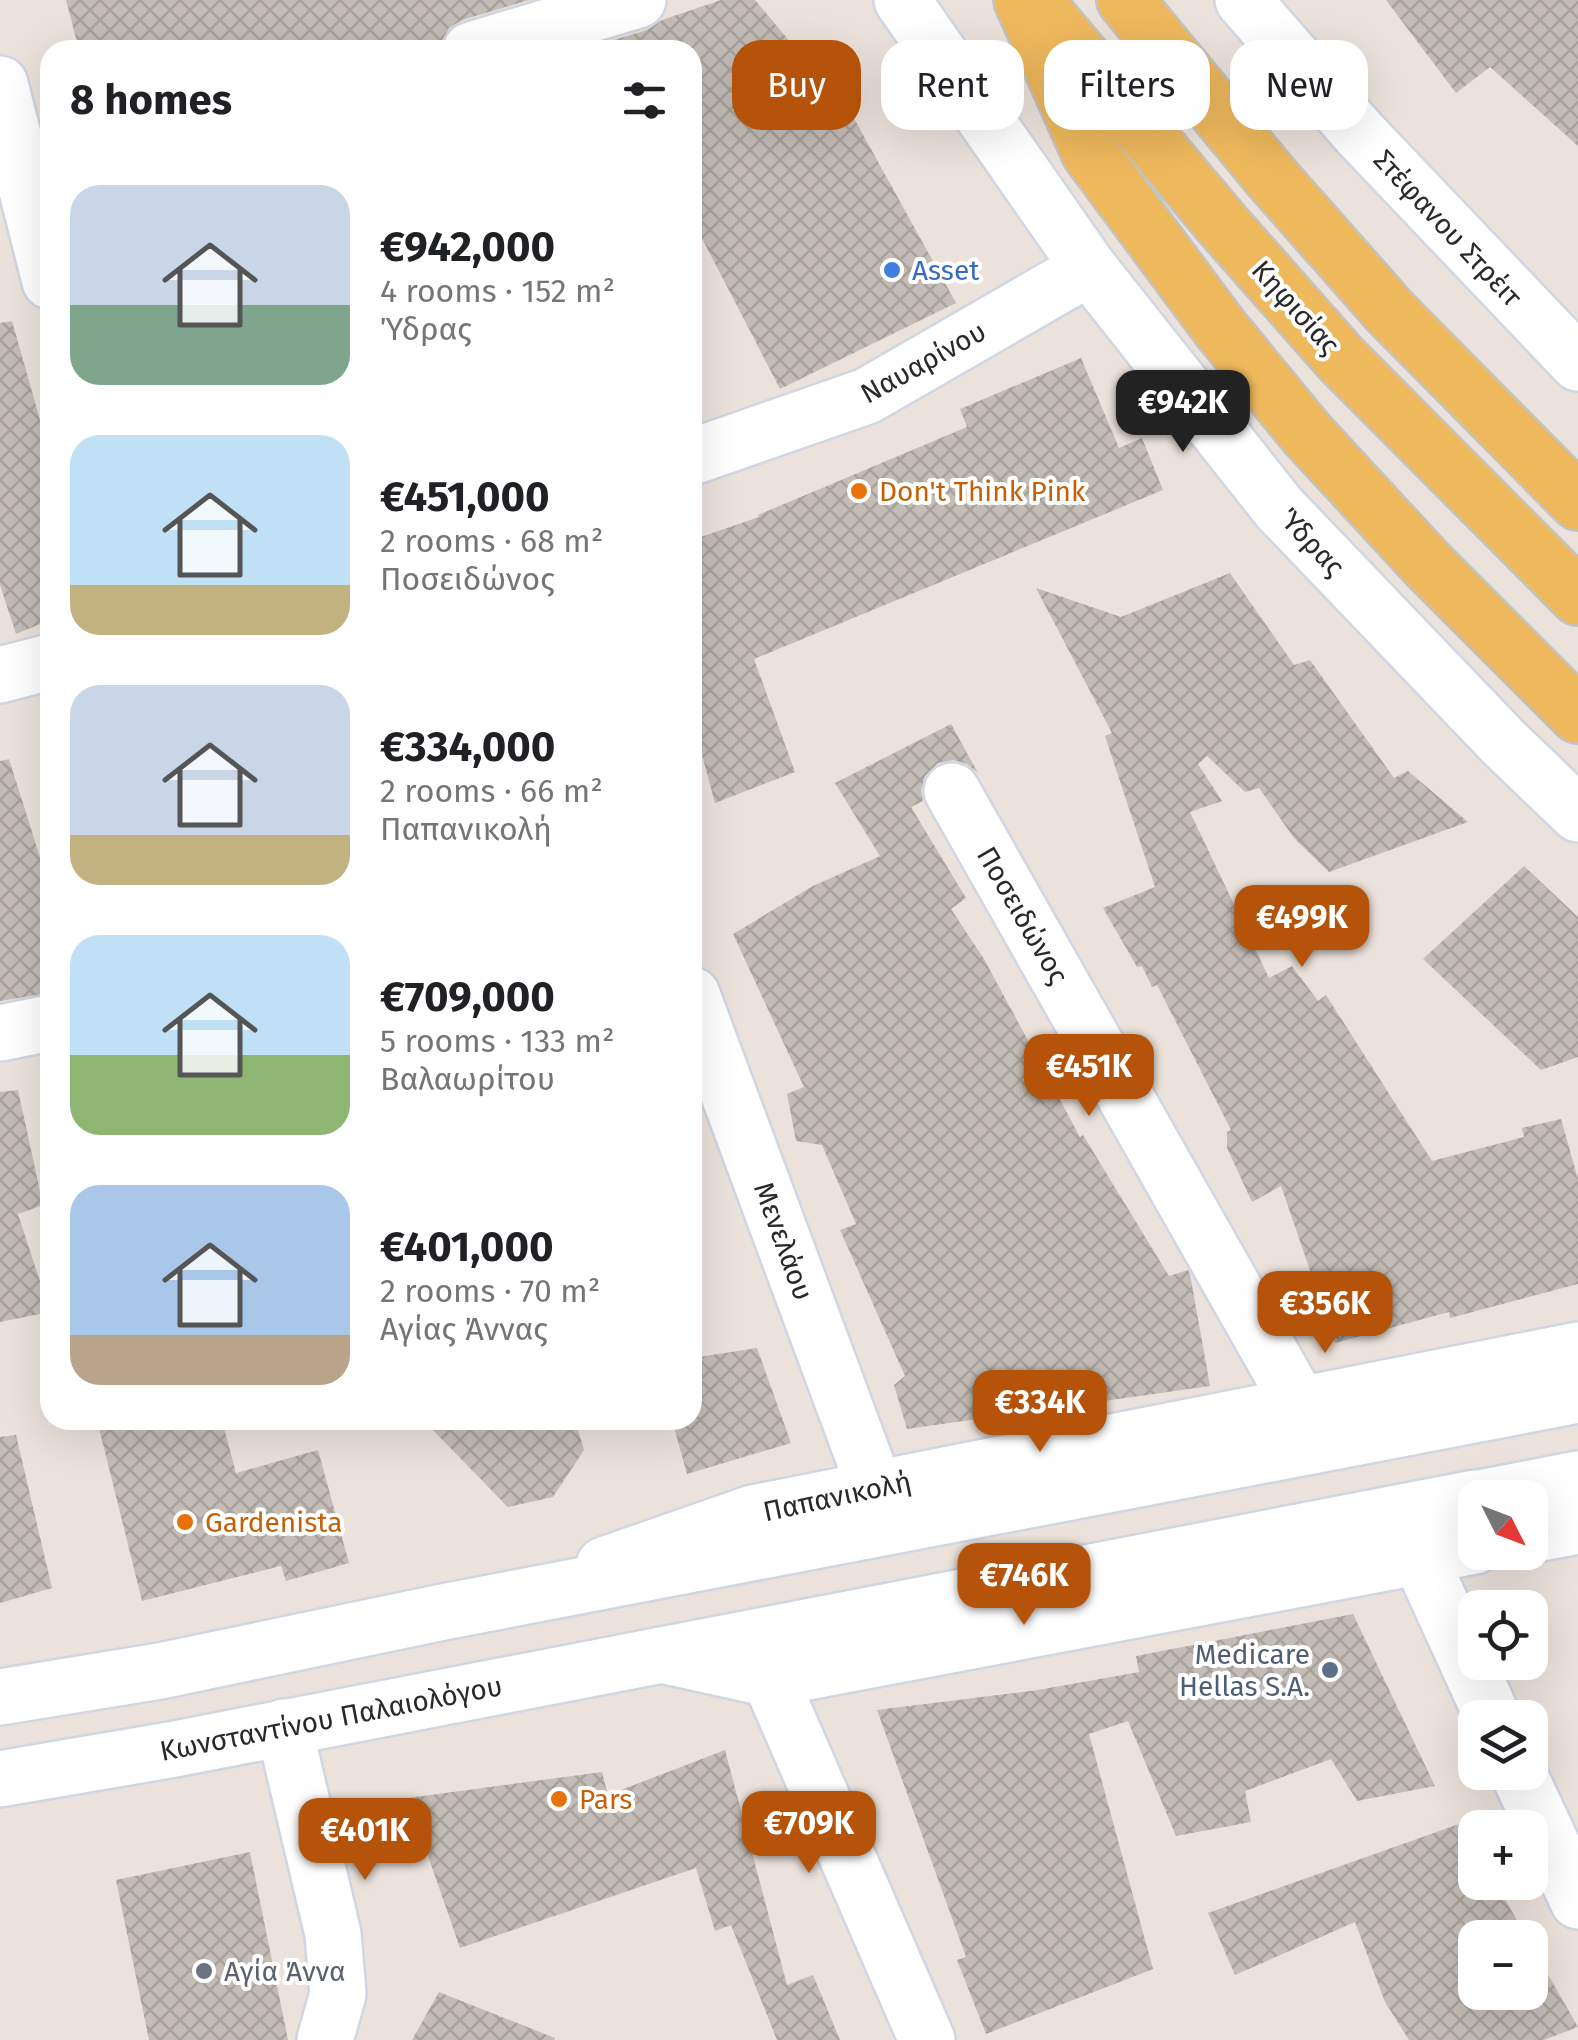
<!DOCTYPE html>
<meta charset="utf-8">
<style>
:root{--surface:#fff;--page:#f2f2f2;--text:#202124;--muted:#757577;--accent:#b45309}
body{margin:0;font-family:"Fira Sans",sans-serif;background:var(--page);color:var(--text);height:100vh;display:flex;flex-direction:column;font-size:38px;white-space:nowrap}
*{box-sizing:border-box;margin:0}
p{font-size:32px;color:var(--muted)}
.icon{flex:none;width:55px;height:55px;fill:none;stroke:currentColor;stroke-width:2;stroke-linecap:round;stroke-linejoin:round}
.map{position:relative;flex:1;overflow:hidden}
.drawer{position:absolute;left:40px;top:40px;width:662px;height:1390px;display:flex;flex-direction:column;background:var(--surface);border-radius:30px;box-shadow:0 10px 40px #0002}
.drawer>*{flex:none}
.hud{position:absolute;left:732px;top:40px;width:695px;height:90px;display:flex;gap:20px}
.needle{width:65px;rotate:132deg}
.buttons{position:absolute;left:1458px;top:1480px;display:grid;gap:20px}
.buttons a{display:grid;place-items:center;width:90px;height:90px;border-radius:20px;background:var(--surface);box-shadow:0 10px 40px #0002;font-size:50px}
.price{position:absolute;translate:-50% -85px;padding:0 22px;border-radius:20px;background:var(--accent);color:#fff;font-size:32px;line-height:65px;filter:drop-shadow(0 2px 5px #0008)}
.price::after{content:'';position:absolute;left:50%;top:60px;width:30px;height:22px;margin-left:-15px;background:inherit;clip-path:polygon(0 0,100% 0,50% 100%)}
.price.current{background:#222;color:#fff}
ul{padding:0;list-style:none}
li{display:flex;align-items:center;gap:30px;height:250px;padding:0 30px}
li span{display:grid;place-items:center;flex:none;width:280px;height:200px;border-radius:30px;color:#555}
li>.icon{margin-inline-start:auto}
span .icon{width:120px;height:120px;fill:#fffc;stroke-width:1}
li b{font-size:42px}
h2{display:flex;justify-content:space-between;align-items:center;height:120px;padding:0 30px;font-size:42px}
.pill{padding:0 35px;border-radius:30px;background:var(--surface);box-shadow:0 10px 40px #0002;font-size:35px;line-height:90px}
.pill.current{background:var(--accent);color:#fff}
.map>svg:first-child{display:block}
.building{fill:url(#building-cross-hatch)}
.lines{fill:none;stroke-linecap:round;stroke-linejoin:round}
.minor-casing{stroke:#d0d6e2;stroke-width:60}
.tertiary-casing{stroke:#d0d6e2;stroke-width:60}
.secondary-casing{stroke:#d0d6e2;stroke-width:60}
.primary-casing{stroke:#c3c3c3;stroke-width:60}
.minor{stroke:#fff;stroke-width:55}
.tertiary{stroke:#fff;stroke-width:55}
.secondary{stroke:#fff;stroke-width:55}
.primary{stroke:#eeb85d;stroke-width:55}
.shop-dot{fill:#3f7fe0;stroke:#fff;stroke-width:4}
.food-dot{fill:#e8710a;stroke:#fff;stroke-width:4}
.service-dot{fill:#5c6f8a;stroke:#fff;stroke-width:4}
.worship-dot{fill:#6b7280;stroke:#fff;stroke-width:4}
.labels{text-anchor:middle;stroke-width:8;stroke-linejoin:round;paint-order:stroke}
.street-label{font-size:28px;fill:#292929;stroke:#fff}
.shop-label{font-size:28px;fill:#366cbe;stroke:#fff;text-anchor:start}
.food-label{font-size:28px;fill:#c56008;stroke:#fff;text-anchor:start}
.service-label{font-size:28px;fill:#4e5e75;stroke:#fff;text-anchor:end}
.worship-label{font-size:28px;fill:#5b616d;stroke:#fff;text-anchor:start}
</style>
<div class="map">
<svg width="1578" height="2040" viewBox="0 0 1578 2040">
<defs>
<pattern id="building-cross-hatch" width="8" height="8" patternUnits="userSpaceOnUse" patternTransform="scale(2.5)"><rect width="8" height="8" fill="#c4bdb7"/><path d="M0 0l8 8M0 8l8-8" fill="none" stroke="#a8a29d"/></pattern>
</defs>
<rect width="100%" height="100%" fill="#ebe2db"/>
<path class="building" d="M66,0h463l-67,20 -13,8 -7,13 -33,9h-330z
M721,0h34l87,104 3,-2 111,201 -176,86 -88,-170v-169h-97l-1,-4 53,-16 15,-10z
M1386,0h192v146l-88,-79 -34,26z
M12,321l38,134v165l-34,14 -16,-49v-262z
M1081,358l38,90 23,-10 21,52 -409,169 41,113 -80,31 -23,-85v-178l67,-23 -1,-2 209,-88 -7,-18z
M1230,573l64,92 16,-5 84,118 14,-7 60,51 -139,50 -35,-34 -35,-50 -14,4 -38,-36 -9,8 24,37 -32,11 79,166 23,-12 26,35 8,-6 106,166 92,-24 -2,-9 39,-9 17,60v105l-128,34 -1,-6 -114,31 -54,-157 -29,16 -25,-54v-16l4,-2 -74,-145 -5,2 -10,-21 -5,1 -34,-59 52,-21 -50,-151 7,-3 -76,-145 85,29z
M951,724l27,49 -11,-9 -14,-4 -15,3 -13,13 -4,14 2,11 -12,6 55,91 -15,11 33,50 96,178 3,-2 86,141 19,-6 2,4 20,112 -303,43 -13,-44 11,-9 -65,-146 16,-6 -34,-79 -26,-4 -9,-47 17,-7 -71,-153 80,-48 67,-30 -45,-73z
M9,759l41,130v104l-50,8v-240z
M1524,866l54,51v140l-37,13 -118,-111z
M18,1090l25,115 -25,9 32,98 -50,10v-230z
M757,1348l34,95 -104,31 -15,-54h20v-62z
M97,1420h125l14,53 82,-23 31,113 -63,18 -5,-15 -139,35z
M423,1420h152l9,30 -31,47 -45,10z
M16,1435l36,153 -52,15v-166z
M1353,1614l82,172 -78,15 -26,-42 -86,32 6,31 -75,14 -48,-115 -39,13 64,235 -167,65 -29,-74 9,-3 -89,-247 161,-20 101,-18 -3,-16z
M725,1750l62,235 26,-10 27,65h-63l-46,-115 -16,6 -19,-63 -236,80 -52,-150 194,-26 6,23z
M1479,1817l5,11h-9v54h35l2,5 -11,5 26,46h-52v54h55v-49l48,84 -34,13h-135l-24,-38 -30,-80 -120,53 -27,-62z
M250,1852l38,188h-139l-33,-160z
M439,1992l116,46v2h-143z"/>
<g class="lines">
<g class="minor-casing">
<path id="minor" d="M471,50l167,-50
M0,84l50,197
M692,457l175,-61 222,-128
M0,675l50,-13
M952,791l348,614
M692,995l183,493
M0,1033l50,-10
M1419,1556l74,162
M1518,1772l60,129"/>
</g>
<g class="tertiary-casing">
<path id="tertiary" d="M902,0l187,268 190,240 225,235 74,71
M1243,0l117,134 218,229
M1530,1535l48,-9
M604,1565l149,-52 825,-163
M661,1655l109,24 705,-133
M770,1679l157,361
M284,1727l49,207 5,60 -13,46"/>
</g>
<g class="secondary-casing">
<path id="secondary" d="M1575,360l3,2
M1480,1498l98,-19
M0,1697l160,-26 283,-59 1135,-217
M0,1779l175,-30 1300,-251"/>
</g>
<g class="primary-casing">
<path id="primary" d="M1022,0l68,153 130,175 87,106 120,130 151,151
M1125,0l146,177 120,136 187,189
M1048,17l174,207 120,136 236,237"/>
</g>
<use href="#minor" class="minor"/>
<use href="#tertiary" class="tertiary"/>
<use href="#secondary" class="secondary"/>
<use href="#primary" class="primary"/>
</g>
<circle class="shop-dot" cx="892" cy="270" r="10"/>
<g class="food-dot">
<circle cx="859" cy="491" r="10"/>
<circle cx="185" cy="1522" r="10"/>
<circle cx="559" cy="1799" r="10"/>
</g>
<circle class="service-dot" cx="1330" cy="1670" r="10"/>
<circle class="worship-dot" cx="204" cy="1971" r="10"/>
<g class="labels">
<g class="street-label">
<text transform="translate(1448 228) rotate(47)" y="10">Στέφανου Στρέιτ</text>
<text transform="translate(1296 307) rotate(48)" y="10">Κηφισίας</text>
<text transform="translate(923 362) rotate(-29)" y="10">Ναυαρίνου</text>
<text transform="translate(1312 542) rotate(47)" y="10">Ύδρας</text>
<text transform="translate(1023 915) rotate(60)" y="10">Ποσειδώνος</text>
<text transform="translate(784 1241) rotate(70)" y="10">Μενελάου</text>
<text transform="translate(837 1496) rotate(-12)" y="10">Παπανικολή</text>
<text transform="translate(331 1718) rotate(-11)" y="10">Κωνσταντίνου Παλαιολόγου</text>
</g>
<g class="shop-label">
<text x="912" y="280">Asset</text>
</g>
<g class="food-label">
<text x="879" y="501">Don't Think Pink</text>
<text x="205" y="1532">Gardenista</text>
<text x="579" y="1809">Pars</text>
</g>
<g class="service-label">
<text x="1310" y="1664">Medicare<tspan x="1310" dy="32">Hellas S.A.</tspan></text>
</g>
<g class="worship-label">
<text x="224" y="1981">Αγία Άννα</text>
</g>
</g>
</svg>
<div class="buttons">
<a><svg class="needle" viewBox="-14 -14 28 28"><path d="M0-13l5 13h-10z" fill="#e53935"/><path d="M0 13l5-13h-10z" fill="#757577"/></svg></a>
<a><svg class="icon" aria-label="locate" viewBox="0 0 24 24"><circle cx="12" cy="12" r="6"/><path d="M12 2v4M12 18v4M2 12h4M18 12h4"/></svg></a>
<a><svg class="icon" aria-label="layers" viewBox="0 0 24 24"><path d="M12 4l9 5-9 5-9-5zM3 14l9 5 9-5"/></svg></a>
<a>+</a>
<a>−</a>
</div>
<b class="price current" style="left:1183px;top:455px">€942K</b>
<b class="price" style="left:1302px;top:970px">€499K</b>
<b class="price" style="left:1089px;top:1119px">€451K</b>
<b class="price" style="left:1325px;top:1356px">€356K</b>
<b class="price" style="left:1040px;top:1455px">€334K</b>
<b class="price" style="left:1024px;top:1628px">€746K</b>
<b class="price" style="left:809px;top:1876px">€709K</b>
<b class="price" style="left:365px;top:1883px">€401K</b>
<div class="hud">
<a class="pill current">Buy</a>
<a class="pill">Rent</a>
<a class="pill">Filters</a>
<a class="pill">New</a>
</div>
<section class="drawer">
<h2>8 homes<svg class="icon" aria-label="filters" viewBox="0 0 24 24"><path d="M4 7h16M4 17h16"/><circle cx="9" cy="7" r="2"/><circle cx="15" cy="17" r="2"/></svg></h2>
<ul>
<li><span style="background:linear-gradient(#c9d6e8 60%,#7fa58c 0)"><svg class="icon" aria-label="home" viewBox="0 0 24 24"><path d="M3 11l9-7 9 7M6 9v11h12V9"/></svg></span><div><b>€942,000</b><p>4 rooms · 152 m²</p><p>Ύδρας</p></div></li>
<li><span style="background:linear-gradient(#bfe0f5 75%,#c2b280 0)"><svg class="icon" aria-label="home" viewBox="0 0 24 24"><path d="M3 11l9-7 9 7M6 9v11h12V9"/></svg></span><div><b>€451,000</b><p>2 rooms · 68 m²</p><p>Ποσειδώνος</p></div></li>
<li><span style="background:linear-gradient(#c9d6e8 75%,#c2b280 0)"><svg class="icon" aria-label="home" viewBox="0 0 24 24"><path d="M3 11l9-7 9 7M6 9v11h12V9"/></svg></span><div><b>€334,000</b><p>2 rooms · 66 m²</p><p>Παπανικολή</p></div></li>
<li><span style="background:linear-gradient(#bfe0f5 60%,#8fb573 0)"><svg class="icon" aria-label="home" viewBox="0 0 24 24"><path d="M3 11l9-7 9 7M6 9v11h12V9"/></svg></span><div><b>€709,000</b><p>5 rooms · 133 m²</p><p>Βαλαωρίτου</p></div></li>
<li><span style="background:linear-gradient(#a9c7e8 75%,#b9a48a 0)"><svg class="icon" aria-label="home" viewBox="0 0 24 24"><path d="M3 11l9-7 9 7M6 9v11h12V9"/></svg></span><div><b>€401,000</b><p>2 rooms · 70 m²</p><p>Αγίας Άννας</p></div></li>
</ul>
</section>
</div>
